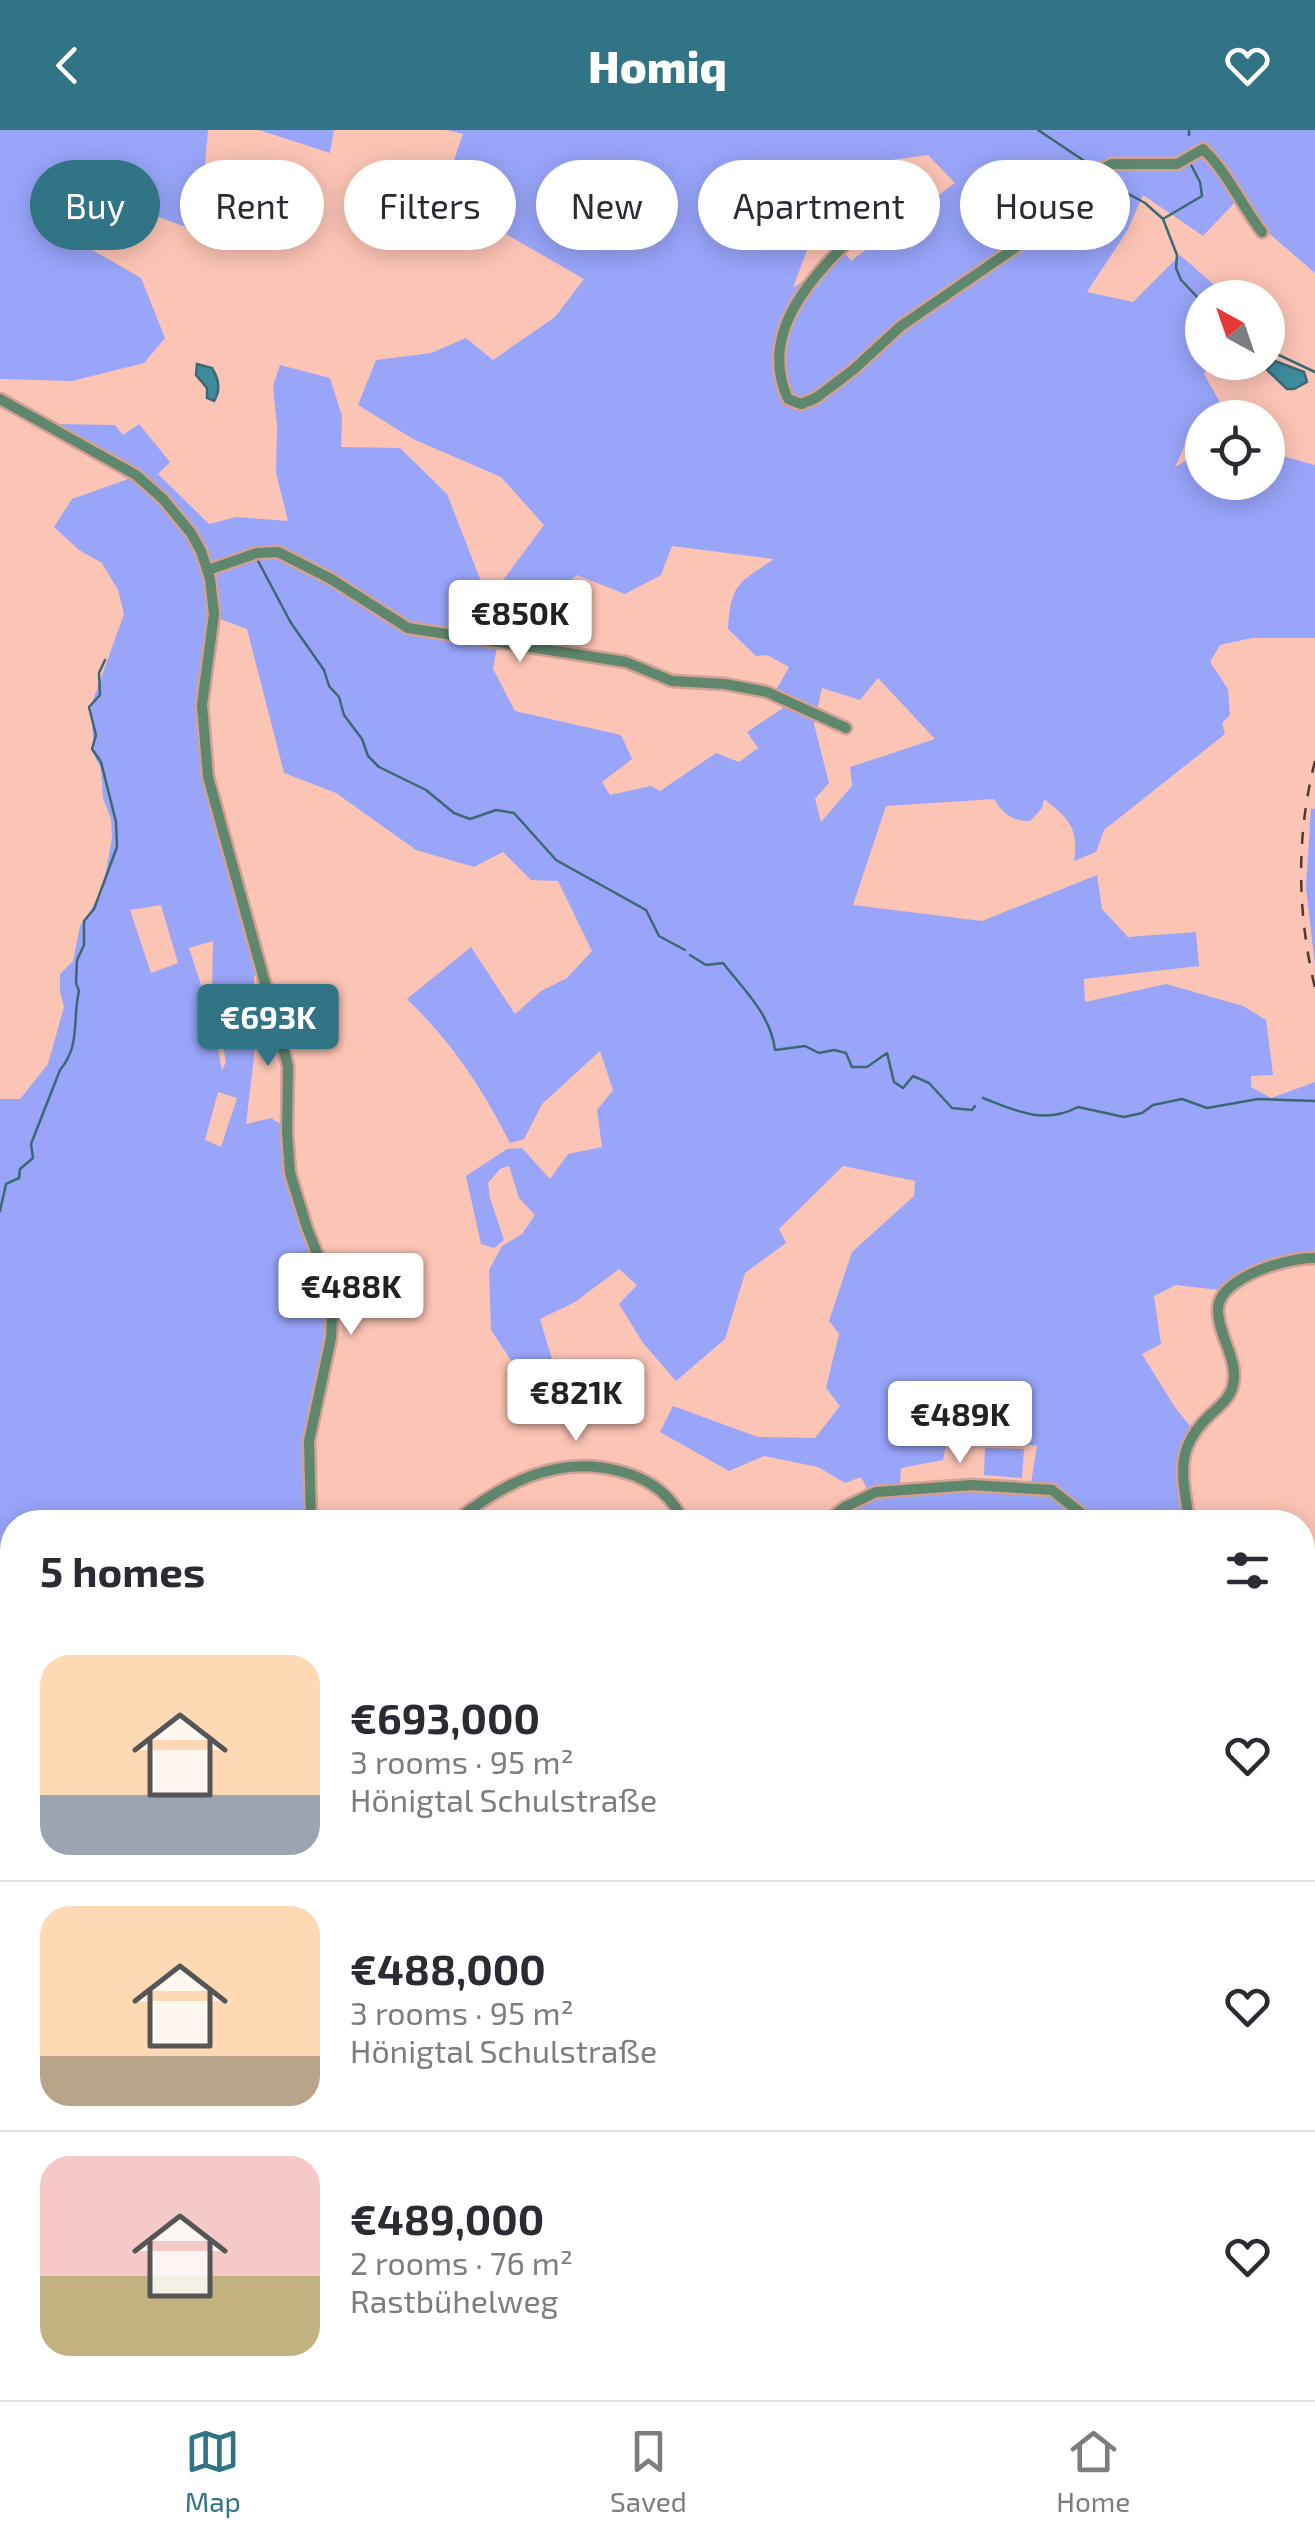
<!DOCTYPE html>
<meta charset="utf-8">
<style>
:root{--surface:#fff;--page:#f2f2f3;--text:#2b2b33;--muted:#7c7c81;--line:#e1e1e2;--accent:#317485}
body{margin:0;font-family:"Exo 2",sans-serif;background:var(--page);color:var(--text);height:100vh;display:flex;flex-direction:column;font-size:38px;white-space:nowrap}
*{box-sizing:border-box;margin:0}
p{font-size:32px;color:var(--muted)}
.icon{flex:none;width:55px;height:55px;fill:none;stroke:currentColor;stroke-width:2;stroke-linecap:round;stroke-linejoin:round}
.map{position:relative;flex:1;overflow:hidden}
.details{position:absolute;left:0px;top:1380px;width:1315px;height:890px;display:flex;flex-direction:column;background:var(--surface);border-radius:40px 40px 0 0;box-shadow:0 5px 25px #0003}
.details>*{flex:none}
.guide{position:absolute;left:30px;top:30px;width:1255px;height:90px;display:flex;gap:20px}
.needle{width:65px;rotate:320deg}
.fabs{position:absolute;left:1185px;top:150px;display:grid;gap:20px}
.fabs a{display:grid;place-items:center;width:100px;height:100px;border-radius:50%;background:var(--surface);box-shadow:0 5px 25px #0003;font-size:50px}
.price{position:absolute;translate:-50% -85px;padding:0 22px;border-radius:10px;background:#fff;color:#222;font-size:32px;line-height:65px;filter:drop-shadow(0 2px 5px #0008)}
.price::after{content:'';position:absolute;left:50%;top:60px;width:30px;height:22px;margin-left:-15px;background:inherit;clip-path:polygon(0 0,100% 0,50% 100%)}
.price.selected{background:var(--accent);color:#fff}
ul{padding:0;list-style:none}
li{display:flex;align-items:center;gap:30px;height:250px;padding:0 40px}
li+li{border-top:2px solid var(--line)}
li span{display:grid;place-items:center;flex:none;width:280px;height:200px;border-radius:30px;color:#555}
li>.icon{margin-inline-start:auto}
span .icon{width:120px;height:120px;fill:#fffc;stroke-width:1}
li b{font-size:42px}
h2{display:flex;justify-content:space-between;align-items:center;height:120px;padding:0 40px;font-size:42px}
.pill{padding:0 35px;border-radius:45px;background:var(--surface);box-shadow:0 5px 25px #0003;font-size:35px;line-height:90px}
.pill.selected{background:var(--accent);color:#fff}
header{display:flex;justify-content:space-between;align-items:center;height:130px;padding:0 40px;background:var(--accent);color:#fff;font-size:45px;font-weight:800}
.dock{display:flex;justify-content:space-around;align-items:center;height:140px;border-top:2px solid var(--line);background:var(--surface);font-size:28px;color:var(--muted)}
.dock a{display:grid;justify-items:center;gap:5px}
.dock .selected{color:var(--accent)}
.map>svg:first-child{display:block}
.green{fill:#98a5f9;fill-rule:evenodd}
.water{fill:#3e8b9e;stroke:#3a6873;stroke-width:2.5}
.lines{fill:none;stroke-linecap:round;stroke-linejoin:round}
.stream{stroke:#3a6873;stroke-width:2.5}
.street-casing{stroke:#d3a194;stroke-width:15}
.street{stroke:#5e876d;stroke-width:10}
.rail{stroke:#55372e;stroke-width:2.5;stroke-dasharray:12 12;stroke-linecap:butt}
</style>
<header><svg class="icon" aria-label="back" viewBox="0 0 24 24"><path d="M15 5l-7 7 7 7"/></svg>Homiq<svg class="icon" aria-label="heart" viewBox="0 0 24 24"><path d="M12 20l-8-8c-3-5 5-10 8-4 3-6 11-1 8 4z"/></svg></header>
<div class="map">
<svg width="1315" height="2270" viewBox="0 0 1315 2270">
<rect width="100%" height="100%" fill="#fcc4b5"/>
<path class="green" d="M0,0h208l-8,91 -14,6 -30,-11 -36,7 -24,-4 -5,7 3,25 47,27 24,60 -21,25 -72,18 -72,-2z
M259,0h75l-4,23z
M447,0h868v143l-51,-44 -25,-31 -36,38 -60,-41 -16,36 -40,61 46,10 47,-47 48,42 -26,1v64l8,1 -6,11 18,32 -9,11 -11,1v13l-6,8 -5,-7 -16,35 27,-15v30h66v-30l47,13v173h-63l-32,7 -10,17 18,27 2,26 -8,8 3,11 -121,96 -8,22 -22,9c5,-32 -5,-43 -30,-62l-2,9 -12,13c-17,1 -28,-8 -36,-22l-108,7 -33,99 129,16 115,-46 5,34 26,28 68,-5 3,34 -115,13 1,23 81,-18 77,22 23,14 7,55 -22,1v11l20,11 44,-16v171l-45,7 -51,30 -43,-5 -22,11 7,48 -19,10 32,52 20,25 -9,17 4,74h-363l42,-31 -7,-14 -16,6 -27,-16 -54,-11 -35,15 -69,-39 13,-26 85,31 57,1 25,-32 -14,-18 13,-54 -10,-13 23,-69 62,-56 1,-15 -72,-15 -64,63 7,14 -41,30 -20,66 -49,42 -33,-38 -24,-39 18,-19 -18,-16 -44,33 -35,17 14,47 -30,14 -33,-50 -2,-60 13,-24 20,-12 13,-19 -16,-17 -10,-32 -9,3 -12,14 2,15 14,42 -10,8 -13,-4 -15,-68 41,-27 15,-1 28,31 18,-25 34,-7 -5,-37 16,-20 -13,-39 -58,53 -18,35 -14,4c-29,-57 -57,-99 -103,-144l64,-52 44,67 26,-23 26,-13 25,-27 -34,-70 -27,-1 -28,-28 -29,15 -58,-17 -80,-57 -52,-20 -37,-144 -38,-14 -7,55 2,78 54,224 -4,4v81l-8,67 25,-6 13,8 23,112 34,71 -12,66 -13,5c-11,49 -13,93 -10,142h-294v198l-12,8v-629h20l28,-35 16,-57 -4,-15v-18l13,-13 7,-35 22,-33 10,-55 -1,-19 -8,-21 -2,-29 -7,-14 -3,-49 33,-92 -6,-24 -16,-27 -23,-13 -25,-23 18,-28 56,-20 6,-8 -15,-12 -65,-35 61,1 8,10 16,-11 31,38 -12,12 51,50 27,-7 52,4 -12,-48 1,-47 -4,-40 7,-21 50,13 12,38 -1,31 59,1 47,46 53,136 -7,39 22,42 106,24 11,24 -30,23 8,13 41,-9 9,5 56,-38 23,9 19,-14 -11,-16 36,-24 -8,-16 14,-25 -22,-12 -11,1 -28,-27c3,-47 11,-46 46,-70l-102,-13 -11,29 -36,19 -48,-19 -22,19 -54,-11 43,-58 -43,-48 -88,-38 -55,-34 18,-45 55,-7 35,-15 27,22 62,-43 29,-38 -104,-60 -21,-3 2,-33 -13,-5 15,-44zM928,25l27,28 -104,78 -7,-9 -51,36 18,-49 1,-32 39,-36 26,-9zM878,548l57,61 -85,28 2,19 -31,36 -6,-23 14,-16 -15,-59 8,-36 38,12zM161,775l17,58 -27,10 -21,-63zM213,811l-1,50 14,71 -4,8 -11,-55 -22,-67zM218,962l19,6 -16,49 -16,-7zM948,1306l36,1 53,9 -7,43 -130,-1 1,-20 42,-8z
M1311,678l4,1v157l-9,-79z
M985,1318l39,1 -2,29 -38,-3z
M1302,1543l13,3v56l-12,6z
M0,1628l12,14v48l-12,-14z
M0,1744l12,10c0,46 9,100 -12,142z
M1302,1794l13,7v296l-13,-14z
M12,1958v276l-12,-20v-253z
M22,2258h1057l21,12h-1073z"/>
<path class="water" d="M1275,231l29,11 3,10 -13,7h-7l-20,-19z
M197,234l15,4c7,11 9,22 2,33l-7,-3v-10l-11,-13z
M1315,1763v38l-12,-7 -1,-27z"/>
<g class="lines">
<path class="stream" d="M1038,0l57,38
M1189,5v-5
M1100,45l5,6 40,22 18,16 14,36 -1,13 5,12 21,22
M1163,89l39,-23 -2,-14 -10,-19
M1268,220l47,22
M257,429l34,64 33,47 5,16 10,11 5,18 18,24 6,17 11,11 47,23 28,23 16,6 26,-9 18,3 42,47 90,50 13,26 26,14
M690,825l16,10 17,-2c21,27 48,52 52,87l30,-4 14,7 15,-3 12,3 6,14h15l20,-14 7,29 9,6 10,-12 16,7 23,25 20,2 3,-4
M983,968c33,13 61,27 95,9l46,10 18,-4 11,-8 29,-6 25,9 51,-9 57,2
M0,1081l6,-27 13,-6 1,-9 13,-11 -2,-14 29,-74c21,-25 12,-50 19,-79l-3,-8 1,-23 7,-15v-24l10,-12 23,-62 -1,-25 -15,-60 -9,-13 4,-14 -7,-28 11,-12 -1,-22 6,-13
M852,1385l3,7
M0,2151h12
M202,2258l6,12
M560,2258l2,12"/>
<g class="street-casing">
<path id="street" d="M868,92c-47,46 -113,105 -80,177l13,5 15,-6 37,-28 48,-44 121,-83 53,-58 19,-12 18,-9h65l26,-15c25,24 38,56 59,83
M0,269l136,76 27,24 28,34 10,18 9,28 4,35 -12,91 6,72 80,289 -1,67 3,40 17,55 26,66 -2,44 -22,103 2,81
M208,440l49,-17 21,-1 53,27 77,49 218,34 46,19 53,3 42,8 79,36
M454,1392c48,-38 103,-68 165,-51 17,4 36,13 48,26 7,7 13,17 18,25
M826,1392l19,-15 31,-15 96,-7 80,5 40,32
M1189,1392c-6,-46 -16,-72 21,-107 9,-8 21,-18 23,-30 6,-26 -16,-51 -15,-76 1,-32 71,-52 97,-51
M0,1751l12,-17
M955,2258l1,12"/>
</g>
<use href="#street" class="street"/>
<path class="rail" d="M1315,631c-19,75 -18,151 0,227"/>
</g>
</svg>
<div class="fabs">
<a><svg class="needle" viewBox="-14 -14 28 28"><path d="M0-13l5 13h-10z" fill="#e53935"/><path d="M0 13l5-13h-10z" fill="#7c7c81"/></svg></a>
<a><svg class="icon" aria-label="locate" viewBox="0 0 24 24"><circle cx="12" cy="12" r="6"/><path d="M12 2v4M12 18v4M2 12h4M18 12h4"/></svg></a>
</div>
<b class="price" style="left:520px;top:535px">€850K</b>
<b class="price selected" style="left:268px;top:939px">€693K</b>
<b class="price" style="left:351px;top:1208px">€488K</b>
<b class="price" style="left:576px;top:1314px">€821K</b>
<b class="price" style="left:960px;top:1336px">€489K</b>
<div class="guide">
<a class="pill selected">Buy</a>
<a class="pill">Rent</a>
<a class="pill">Filters</a>
<a class="pill">New</a>
<a class="pill">Apartment</a>
<a class="pill">House</a>
</div>
<section class="details">
<h2>5 homes<svg class="icon" aria-label="filters" viewBox="0 0 24 24"><path d="M4 7h16M4 17h16"/><circle cx="9" cy="7" r="2"/><circle cx="15" cy="17" r="2"/></svg></h2>
<ul>
<li><span style="background:linear-gradient(#ffd9b3 70%,#9aa5b1 0)"><svg class="icon" aria-label="home" viewBox="0 0 24 24"><path d="M3 11l9-7 9 7M6 9v11h12V9"/></svg></span><div><b>€693,000</b><p>3 rooms · 95 m²</p><p>Hönigtal Schulstraße</p></div><svg class="icon" aria-label="heart" viewBox="0 0 24 24"><path d="M12 20l-8-8c-3-5 5-10 8-4 3-6 11-1 8 4z"/></svg></li>
<li><span style="background:linear-gradient(#ffd9b3 75%,#b9a48a 0)"><svg class="icon" aria-label="home" viewBox="0 0 24 24"><path d="M3 11l9-7 9 7M6 9v11h12V9"/></svg></span><div><b>€488,000</b><p>3 rooms · 95 m²</p><p>Hönigtal Schulstraße</p></div><svg class="icon" aria-label="heart" viewBox="0 0 24 24"><path d="M12 20l-8-8c-3-5 5-10 8-4 3-6 11-1 8 4z"/></svg></li>
<li><span style="background:linear-gradient(#f6c9c9 60%,#c2b280 0)"><svg class="icon" aria-label="home" viewBox="0 0 24 24"><path d="M3 11l9-7 9 7M6 9v11h12V9"/></svg></span><div><b>€489,000</b><p>2 rooms · 76 m²</p><p>Rastbühelweg</p></div><svg class="icon" aria-label="heart" viewBox="0 0 24 24"><path d="M12 20l-8-8c-3-5 5-10 8-4 3-6 11-1 8 4z"/></svg></li>
</ul>
</section>
</div>
<nav class="dock">
<a class="selected"><svg class="icon" aria-label="map" viewBox="0 0 24 24"><path d="M3 6l6-2 6 2 6-2v14l-6 2-6-2-6 2zM9 4v14M15 6v14"/></svg>Map</a>
<a><svg class="icon" aria-label="saved" viewBox="0 0 24 24"><path d="M7 4h10v16l-5-4-5 4z"/></svg>Saved</a>
<a><svg class="icon" aria-label="home" viewBox="0 0 24 24"><path d="M3 11l9-7 9 7M6 9v11h12V9"/></svg>Home</a>
</nav>
